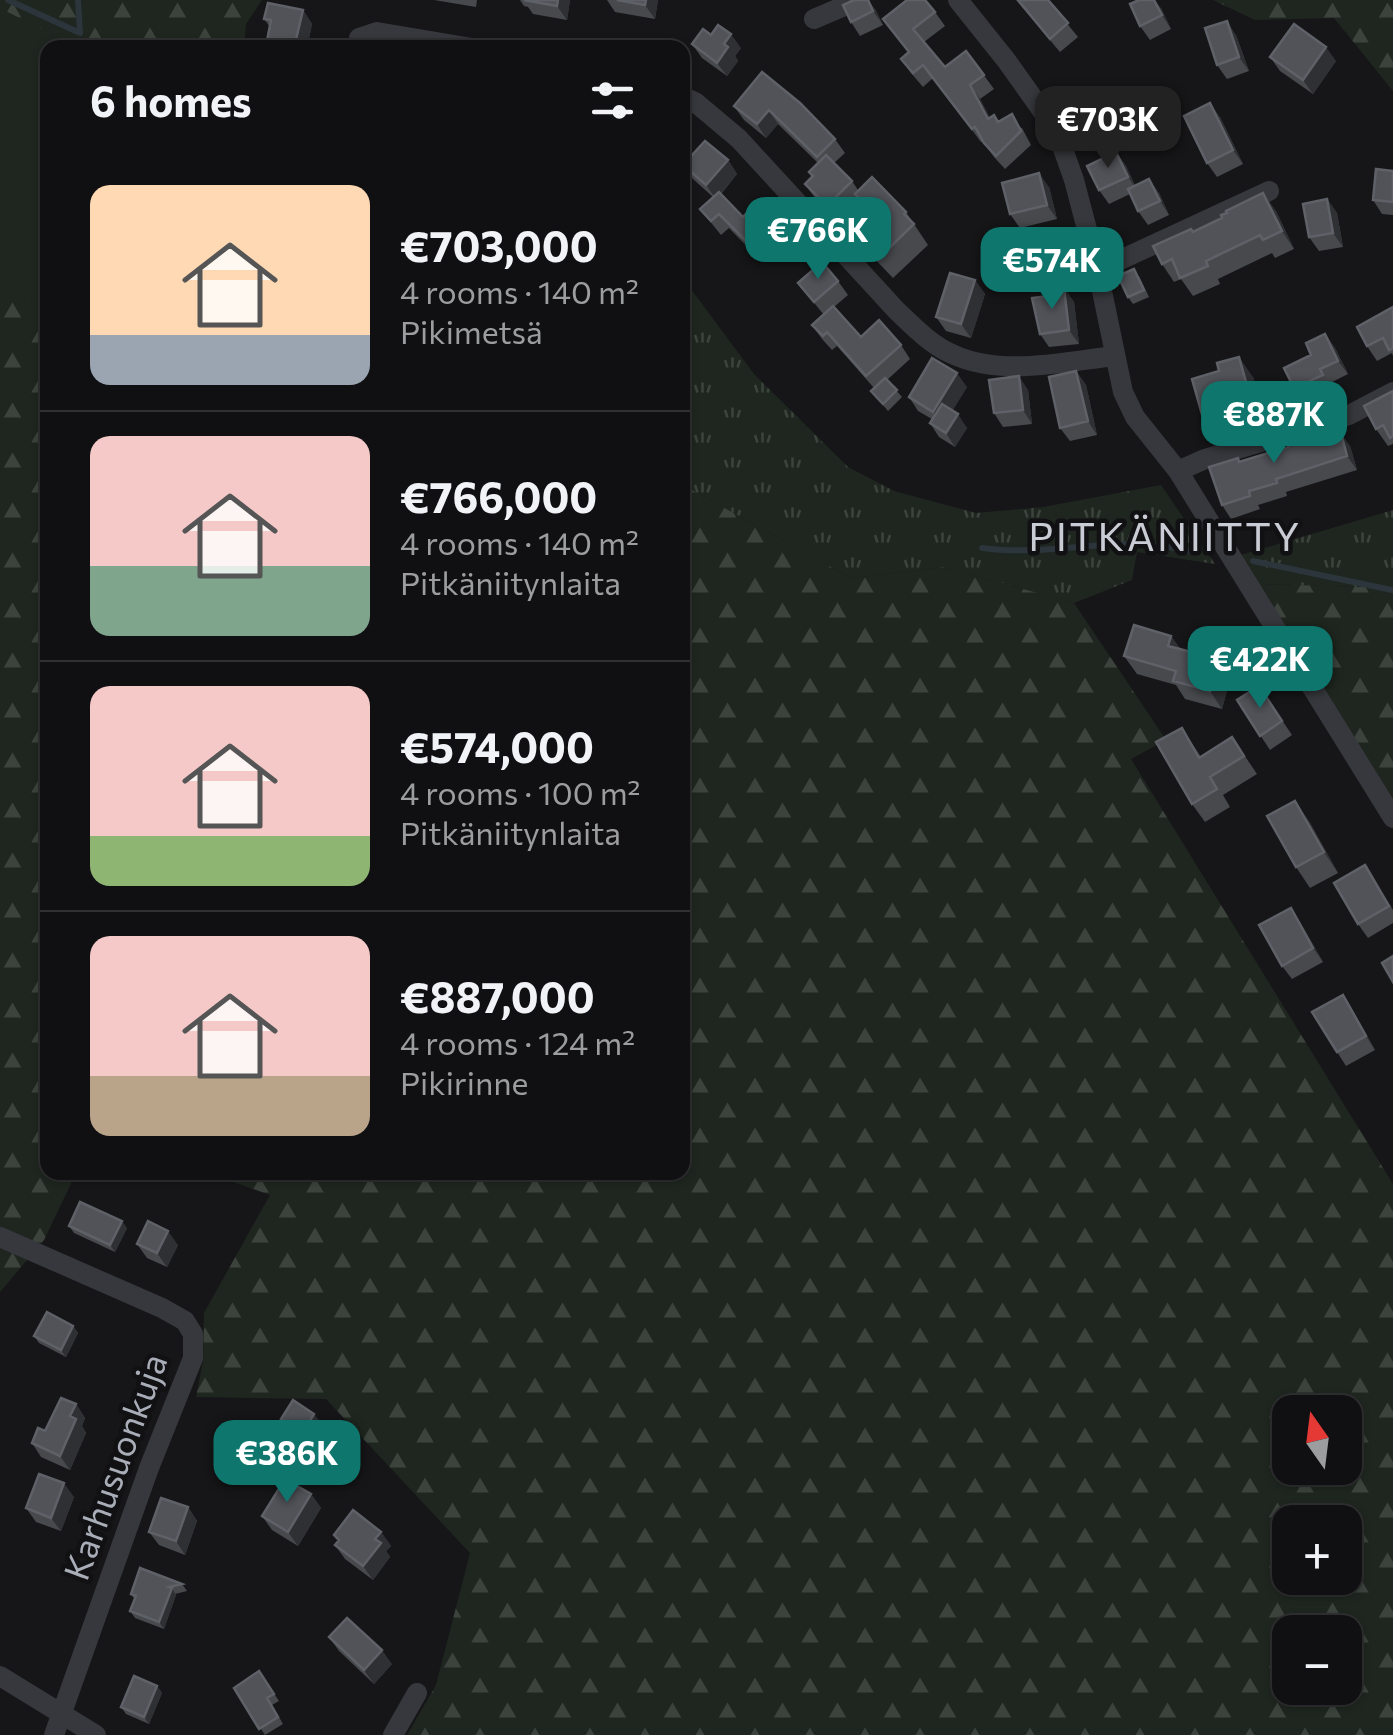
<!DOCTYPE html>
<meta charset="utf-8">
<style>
:root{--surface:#101012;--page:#1e1e20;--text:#f1f3f6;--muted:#9c9d9f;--line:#303032;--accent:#0f766e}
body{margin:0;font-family:Commissioner,sans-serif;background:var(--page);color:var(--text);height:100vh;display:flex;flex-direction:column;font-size:38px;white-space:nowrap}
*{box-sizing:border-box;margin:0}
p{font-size:32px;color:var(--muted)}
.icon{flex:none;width:55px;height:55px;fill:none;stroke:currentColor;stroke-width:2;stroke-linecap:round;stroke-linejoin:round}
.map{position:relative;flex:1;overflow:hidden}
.side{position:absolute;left:40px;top:40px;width:650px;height:1140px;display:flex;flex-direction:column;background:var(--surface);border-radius:20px;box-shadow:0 2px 8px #0004,0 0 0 2px var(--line)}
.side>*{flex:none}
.needle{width:65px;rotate:346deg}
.buttons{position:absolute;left:1272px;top:1395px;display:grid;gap:20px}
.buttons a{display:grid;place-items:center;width:90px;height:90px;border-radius:20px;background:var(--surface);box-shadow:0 2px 8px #0004,0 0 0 2px var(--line);font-size:50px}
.price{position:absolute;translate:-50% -85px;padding:0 22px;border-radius:20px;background:var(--accent);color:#fff;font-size:32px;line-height:65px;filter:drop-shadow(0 2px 5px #0008)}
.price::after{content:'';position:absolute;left:50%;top:60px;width:30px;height:22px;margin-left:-15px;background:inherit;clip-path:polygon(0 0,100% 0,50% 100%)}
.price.current{background:#222;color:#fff}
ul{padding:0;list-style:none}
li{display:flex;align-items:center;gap:30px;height:250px;padding:0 50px}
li+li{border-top:2px solid var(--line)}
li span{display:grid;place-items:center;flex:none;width:280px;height:200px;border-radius:20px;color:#555}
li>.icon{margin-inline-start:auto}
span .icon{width:120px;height:120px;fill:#fffc;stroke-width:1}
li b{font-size:42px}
h2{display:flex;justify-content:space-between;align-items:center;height:120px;padding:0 50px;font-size:42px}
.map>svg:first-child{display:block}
.grass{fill:url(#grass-tufts)}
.forest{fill:url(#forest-firs);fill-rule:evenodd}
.green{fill:#1e261f}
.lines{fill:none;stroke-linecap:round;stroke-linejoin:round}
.stream{stroke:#2c353c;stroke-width:6}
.minor{stroke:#37383d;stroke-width:20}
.wall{fill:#47494d}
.shaded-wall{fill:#2f3033}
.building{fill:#525359;stroke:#5f6168;stroke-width:2.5}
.labels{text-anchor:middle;stroke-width:9;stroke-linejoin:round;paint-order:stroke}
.street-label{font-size:35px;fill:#a8adb8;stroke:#111113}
.quarter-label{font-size:40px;letter-spacing:2.5px;fill:#c9ccd4;stroke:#111113}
</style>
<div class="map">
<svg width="1393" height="1735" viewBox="0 0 1393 1735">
<defs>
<pattern id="grass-tufts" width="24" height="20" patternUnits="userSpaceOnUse" patternTransform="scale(2.5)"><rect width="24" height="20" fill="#1e261f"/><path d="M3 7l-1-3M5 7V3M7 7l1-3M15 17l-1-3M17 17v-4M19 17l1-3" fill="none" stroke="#3c433d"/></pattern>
<pattern id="forest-firs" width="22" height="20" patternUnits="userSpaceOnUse" patternTransform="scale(2.5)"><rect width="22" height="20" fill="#1e261f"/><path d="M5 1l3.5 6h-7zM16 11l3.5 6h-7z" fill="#3c433d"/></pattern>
</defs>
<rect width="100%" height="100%" fill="#161618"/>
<path class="grass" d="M682,277l72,97 94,93 46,24 82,22 67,-6 118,-22 54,79 -78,-12 -5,28 -58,23 -131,-36 -92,11 -168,-93z
M1393,510v78l-135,-4 -17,-29z"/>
<path class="forest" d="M0,0h262l-16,24 -2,23 -196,1v1124l28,1 -32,67 -44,52z
M1213,0h180v91l-59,-73 -79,2z
M683,485l168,93 92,-11 131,36 92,137 -35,19 262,425v551h-986l29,-50 34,-132 -144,-154 -130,-2 7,-36 1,-48 66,-118 -62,-22 474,-1zM1290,1412h55v56h-55zM1290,1522h55v56h-55zM1290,1632h55v56h-55z
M1258,584l135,4v214z"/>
<path class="green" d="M0,8l76,39 -28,1 -1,256 -47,-22z"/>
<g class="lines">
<path class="stream" d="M8,0l72,33 -2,-33
M982,548c51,7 101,-4 151,-4 21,0 43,4 63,8
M1253,561l139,29"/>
<path class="minor" d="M958,0l48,60 42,59 15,30 11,31 23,87 26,125 12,25 43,54 215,347
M814,19l44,-19
M359,38l18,-6 95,16
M682,96l13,6 44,37 158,172c16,15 34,34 55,43 49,23 111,8 162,2
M1097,267l21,-6 151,-70
M1178,471l27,-12 144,-44 44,-23
M0,1237l162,71 23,13 8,13v24l-44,110 -95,267
M0,1676l96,59
M393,1735l24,-42"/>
</g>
<path class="wall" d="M434,0h43l-1,7z
M520,0h50l-3,20 -34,-6 -5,-7 -4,-1z
M607,0h51l-3,19 -40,-7z
M1016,0h32l30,37 -18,15z
M1161,8l10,21 -21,11 -10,-14z
M875,9l8,16 -23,11 -9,-14z
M303,10l9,14 -5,24h-35l-5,-7 3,-14 -6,-8z
M935,12l10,14 -21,16 21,25 21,-16 28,38 -14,10 10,19 32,10 9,17 -26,24 -11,-12 -11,-15h-2l-48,-64 -10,9 -12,-14 -10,-14 8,-7 -26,-33z
M711,35l30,13 -6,8 3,5 -11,15 -25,-18 -10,-14z
M1236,35l13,36 -22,8 -10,-14z
M1270,57l66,4 -23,33 -33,-23z
M762,72l73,67 10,14 -11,10 18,18 6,9 48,22 22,33 -35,33 -23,-24 -15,-20 17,-17 -14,-19 -22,22 -21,-22 -10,-14 8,-7 -4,-5 9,-9 -40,-39 -12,14 -22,-18 -10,-14z
M1220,117l23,47 -26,13 -10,-14z
M1116,152l10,14 9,20 14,-7 10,14 10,22 -21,10 -10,-14 -8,-17 -21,10 -10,-14z
M728,160l9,14 -16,20 22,23 40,4 10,14 -23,23 -3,-4 -7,6 -31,-32 -8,7 -21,-26 13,-12 -20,-18 -10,-14z
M1393,171v44l-11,-1 -9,-14z
M1049,187l8,32 -37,9 -10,-14z
M1327,199l10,14 6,34 -24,4 -10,-14z
M1276,211l18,38 -19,9 -3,-5 -54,26 2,5 -27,12 -12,-17 -7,3 -12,-18 31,-32z
M1139,276l10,21 -16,7 -5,-7z
M975,280l10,14 -14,44 -25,-7 -10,-14z
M838,281l10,14 -14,12 27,30 40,8 9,14 -23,21 15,17 -14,14 -17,-20 3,-3 -37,-42 -5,4 -10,-11 -10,-14 12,-10 -26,-32z
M1064,288l10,14 5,42 -30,3 -9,-13 8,-38z
M1393,307v49l-1,-3 -15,8 -10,-15z
M1325,334l10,14 13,26 -18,9 2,6 -28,13 -10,-14 17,-33z
M1076,371l10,14 11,50 -27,6 -10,-13z
M1219,371l34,6 8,26 -16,5 6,19 -33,11 -15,-20z
M967,387l-15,24 15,17 -12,19 -16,-10 -9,-14 2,-4 -14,-8 -9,-14z
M1028,390l4,34 -29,3 -9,-14z
M1393,391v53l-5,2 -12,-17z
M1321,439l29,7 7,24 -71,22 1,4 -29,9 2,4 -29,10 -9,-14 19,-43z
M1171,636l10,14 30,7 38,7 -6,22 -14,-3 -7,26 -37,-10 -9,-14 -39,-11 -13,-18z
M1259,686l33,49 -22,15 -33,-50z
M1182,728l19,29 31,-20 25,37 -34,21 7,12 -25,15 -13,-18z
M1309,821l29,52 -28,15 -14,-21z
M1365,865l28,45v13l-25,15 -10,-14z
M1300,922l23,40 -31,17 -10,-13z
M1343,995l9,14 23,41 -29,16 -9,-14z
M69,1226l58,2 -12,24 -41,-19z
M137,1244l41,1 -11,22 -20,-9z
M73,1326l5,7 -12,24 -27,-14 -5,-7z
M76,1404l9,14 -3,8 4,7 -16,37 -29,-13 -9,-14z
M281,1419l43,8 -11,19 -22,-13z
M311,1494l10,14 -23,38 -26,-16 -10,-14z
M74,1497l-13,34 -25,-9 -10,-14z
M188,1507l9,14 -12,34 -26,-10 -10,-13z
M381,1532l10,14 -5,5 4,6 -17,23 -28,-21 -10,-14 3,-4 -4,-6z
M182,1584l5,7 -12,3 1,1 -12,34 -29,-11 -5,-7 5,-11 -4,-6z
M329,1637l63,27 -18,20 -35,-33z
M259,1671l20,30 -7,4 11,19 -18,11 -31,-47z
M157,1686l5,7 -13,31 -23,-10 -5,-7z"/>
<path class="shaded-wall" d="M558,0h12l-3,20 -10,-14z
M646,0h12l-3,19 -10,-14z
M868,0l7,9 8,16 -10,-14z
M1154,0l7,8 10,21 -9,-14z
M303,10l9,14 -5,24h-13z
M1227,21l9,14 13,36 -10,-14z
M731,34l10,14 -6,8 3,5 -11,15 -10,-13 7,-19z
M1326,47l10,14 -23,33 -10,-14z
M970,85l10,14 18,34 -10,-14z
M1210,103l10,14 23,47 -10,-14z
M769,110l9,14 -12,14 -9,-14z
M682,121l8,10 -8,9z
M1116,152l10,14 12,25 -10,-14z
M728,160l9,14 -21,25 -10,-14z
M1039,173l10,14 8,32 -10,-14z
M1149,179l10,14 10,22 -9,-14z
M1263,193l13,18 18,38 -12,-18z
M1327,199l10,14 6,34 -10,-14z
M975,280l10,14 -14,44 -10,-14z
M1064,288l10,14 5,42 -10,-14z
M1325,334l10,14 13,26 -10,-13z
M1239,357l14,20 8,26 -15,-21z
M1076,371l10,14 11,50 -9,-14z
M957,373l10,14 -24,39 -10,-14z
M1019,376l9,14 4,34 -9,-14z
M1230,388l15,20 6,19 -15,-20z
M958,414l9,14 -12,19 -9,-14z
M1341,433l9,13 7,24 -10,-14z
M1171,636l13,18 -16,-8z
M1236,646l13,18 -6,22 -13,-18z
M1217,665l12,18 -7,26 -12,-18z
M1295,801l14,20 29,52 -14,-21z
M1291,908l9,14 23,40 -10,-14z
M1343,995l9,14 23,41 -9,-14z
M122,1221l5,7 -12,24 -5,-7z
M168,1231l10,14 -11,22 -10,-14z
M73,1326l5,7 -12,24 -5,-7z
M76,1404l9,14 -3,8 4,7 -16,37 -10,-14 10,-40z
M314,1414l10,13 -11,19 -10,-14z
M64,1483l10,14 -13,34 -10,-13z
M311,1494l10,14 -23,38 -10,-14z
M188,1507l9,14 -12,34 -9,-14z
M381,1532l10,14 -5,5 4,6 -17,23 -10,-14 12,-27z
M172,1588l4,7 -12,34 -5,-7z
M382,1650l10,14 -18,20 -10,-14z
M157,1686l5,7 -13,31 -5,-7z"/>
<path class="building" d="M524,0h34l-1,6z
M617,0h29l-1,5z
M854,0h14l5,11 -22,11 -8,-17z
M907,0h18l10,12 -22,17 32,38 21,-16 18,24 -14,10 18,34 6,-4 4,7 14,-8 9,17 -25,25 -12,-13 -9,-16 -3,2 -49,-64 -10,8 -12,-14 8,-7 -26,-33z
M1018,0h30l20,23 -18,16z
M1139,0h15l8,15 -22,11 -10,-22z
M268,3l35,7 -9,38h-17l1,-5 -11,-2 4,-21 -7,-1z
M1227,21l12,36 -22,8 -12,-37z
M1294,24l32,23 -23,33 -33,-23z
M718,25l13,9 -7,10 4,3 -11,16 -25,-19 11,-15 8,6z
M394,42l29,6h-37v-4l8,1z
M762,72l38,31 35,36 -18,18 -48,-47 -12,14 -23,-18z
M1210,103l23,47 -26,13 -23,-47z
M705,141l23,19 -22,25 -23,-20z
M1116,152l12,25 -29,13 -12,-24z
M826,155l26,26 -25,25 -22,-22 8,-8 -4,-4z
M1376,169l17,2v31l-20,-2z
M1039,173l8,32 -37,9 -8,-31z
M872,177l34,35 -2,2 10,10 -35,34 -24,-24 20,-20 -20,-20z
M1149,179l11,22 -22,10 -10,-22z
M719,192l24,25 18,-18 22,22 -23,23 -3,-4 -6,6 -32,-32 -8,7 -11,-12z
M1263,193l19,38 -19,9 -3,-5 -54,26 2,5 -28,12 -8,-19 -10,5 -9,-18 38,-17 2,3 29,-14 -1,-3 6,-2 -1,-2z
M1327,199l6,34 -24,4 -6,-33z
M822,262l16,19 -24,21 -16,-19z
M1134,269l10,21 -16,7 -10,-21z
M950,273l25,7 -14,44 -25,-7z
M1064,288l5,42 -29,4 -8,-36 16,-2 -1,-6z
M833,306l28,31 18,-17 22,25 -35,31 -39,-44 -4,4 -11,-11z
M1393,307v41l-4,2 -6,-12 -16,8 -10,-19z
M1325,334l13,27 -18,8 3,6 -29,13 -10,-20 27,-13 -5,-12z
M1239,357l7,25 -16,6 6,19 -33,11 -11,-39 27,-8 -2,-8z
M932,358l25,15 -24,39 -24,-15z
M1076,371l12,50 -28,7 -11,-51z
M1019,376l4,34 -29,3 -5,-33z
M885,378l12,12 -14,14 -12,-13z
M1393,391v45l-3,2 -7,-13 -7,4 -12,-23z
M942,404l16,10 -12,19 -16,-10z
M1316,432l3,8 22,-7 6,23 -71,23 1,4 -28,8 1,5 -28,9 -13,-38 29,-9 1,4 49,-15 -1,-5z
M1134,625l37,11 -3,10 43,11 4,-17 21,6 -6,22 -13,-3 -7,26 -37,-10 3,-10 -52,-15z
M1259,686l23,35 -22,15 -23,-36z
M1182,728l17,30 33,-21 12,19 -34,21 7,12 -25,15 -36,-62z
M1295,801l29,51 -28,15 -29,-51z
M1365,865l24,41 -31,18 -24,-41z
M1291,908l22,40 -31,18 -23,-41z
M1393,956v26l-11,-19z
M1343,995l23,41 -29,16 -25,-40z
M80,1202l42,19 -12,24 -41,-19z
M148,1221l20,10 -11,22 -20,-9z
M47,1312l26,14 -12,24 -27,-14z
M61,1398l15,6 -6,12 6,3 -16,37 -28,-13 6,-15 7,3z
M293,1400l21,14 -11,18 -22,-13z
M39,1474l25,9 -13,35 -25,-10z
M285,1479l26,15 -23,38 -26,-16z
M161,1498l27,9 -12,34 -27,-9z
M353,1510l28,22 -6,7 6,4 -18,23 -28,-21 4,-5 -5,-5z
M140,1568l42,16 -13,3 3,1 -13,34 -29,-11 6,-15 -5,-2z
M347,1618l35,32 -18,20 -35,-33z
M259,1671l15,23 -7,4 11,19 -19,12 -25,-41z
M134,1676l23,10 -13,31 -23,-10z"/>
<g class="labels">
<g class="street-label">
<text transform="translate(116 1467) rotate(-70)" y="12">Karhusuonkuja</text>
</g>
<g class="quarter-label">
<text x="1165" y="551">PITKÄNIITTY</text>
</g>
</g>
</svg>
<div class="buttons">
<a><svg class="needle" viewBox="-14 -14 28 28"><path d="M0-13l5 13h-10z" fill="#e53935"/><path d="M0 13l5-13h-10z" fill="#9c9d9f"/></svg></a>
<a>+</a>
<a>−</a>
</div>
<b class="price current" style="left:1108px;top:171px">€703K</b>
<b class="price" style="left:818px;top:282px">€766K</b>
<b class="price" style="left:1052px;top:312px">€574K</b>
<b class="price" style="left:1274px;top:466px">€887K</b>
<b class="price" style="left:1260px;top:711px">€422K</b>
<b class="price" style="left:287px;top:1505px">€386K</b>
<section class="side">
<h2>6 homes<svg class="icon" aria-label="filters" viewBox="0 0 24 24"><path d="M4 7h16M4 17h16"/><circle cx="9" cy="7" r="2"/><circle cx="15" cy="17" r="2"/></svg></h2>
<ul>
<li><span style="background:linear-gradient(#ffd9b3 75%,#9aa5b1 0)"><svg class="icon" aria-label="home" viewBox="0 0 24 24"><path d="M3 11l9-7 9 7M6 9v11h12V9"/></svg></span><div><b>€703,000</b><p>4 rooms · 140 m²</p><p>Pikimetsä</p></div></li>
<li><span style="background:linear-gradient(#f6c9c9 65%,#7fa58c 0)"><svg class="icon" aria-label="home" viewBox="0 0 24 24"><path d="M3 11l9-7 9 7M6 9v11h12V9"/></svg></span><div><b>€766,000</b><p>4 rooms · 140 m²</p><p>Pitkäniitynlaita</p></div></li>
<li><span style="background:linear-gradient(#f6c9c9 75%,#8fb573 0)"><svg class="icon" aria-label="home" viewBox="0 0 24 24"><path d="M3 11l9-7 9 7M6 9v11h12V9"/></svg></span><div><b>€574,000</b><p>4 rooms · 100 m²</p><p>Pitkäniitynlaita</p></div></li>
<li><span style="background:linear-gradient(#f6c9c9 70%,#b9a48a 0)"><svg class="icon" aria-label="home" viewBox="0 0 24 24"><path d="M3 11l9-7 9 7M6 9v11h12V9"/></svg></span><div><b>€887,000</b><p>4 rooms · 124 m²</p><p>Pikirinne</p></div></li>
</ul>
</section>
</div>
